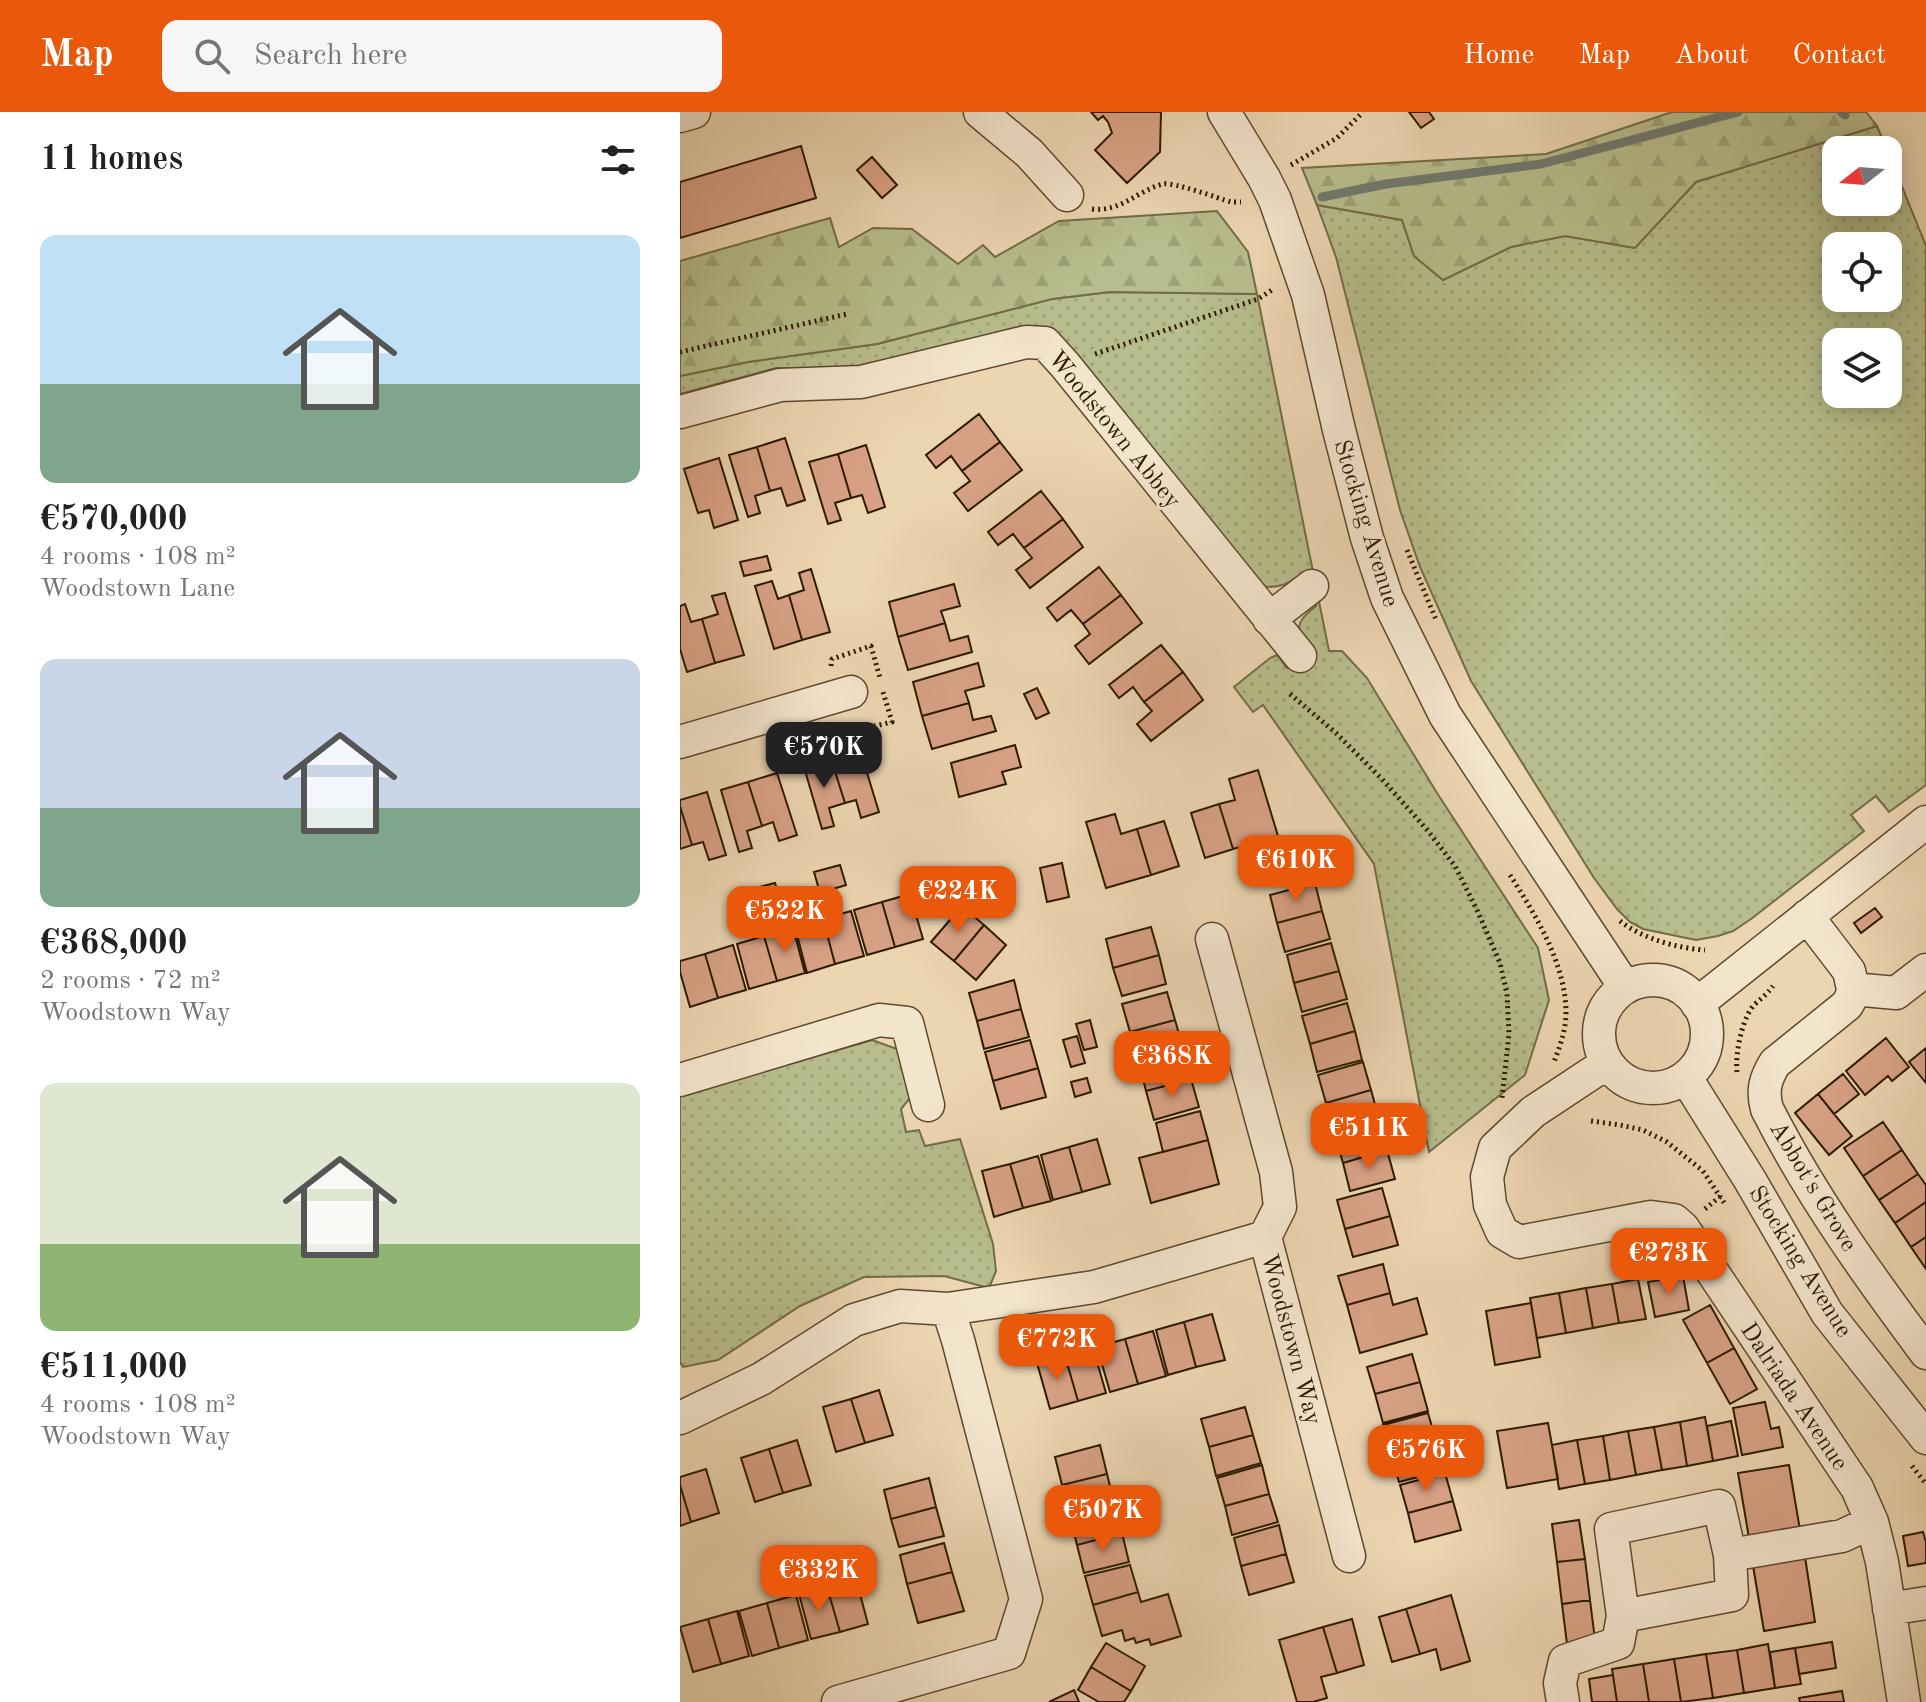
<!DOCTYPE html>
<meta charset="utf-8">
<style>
:root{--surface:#fff;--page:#f6f6f6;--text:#202124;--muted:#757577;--accent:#ea580c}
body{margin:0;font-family:"Old Standard TT",serif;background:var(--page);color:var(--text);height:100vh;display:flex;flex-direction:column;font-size:30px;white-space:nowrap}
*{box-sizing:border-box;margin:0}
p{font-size:26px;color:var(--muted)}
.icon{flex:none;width:44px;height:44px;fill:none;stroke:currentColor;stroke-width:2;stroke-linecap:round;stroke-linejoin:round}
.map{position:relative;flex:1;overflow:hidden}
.drawer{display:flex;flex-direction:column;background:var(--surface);width:680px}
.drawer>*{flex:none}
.needle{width:52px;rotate:253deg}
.buttons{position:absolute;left:1142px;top:24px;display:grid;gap:16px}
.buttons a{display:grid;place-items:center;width:80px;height:80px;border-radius:16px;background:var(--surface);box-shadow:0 4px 20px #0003;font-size:40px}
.price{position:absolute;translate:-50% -68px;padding:0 18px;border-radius:16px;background:var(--accent);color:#fff;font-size:26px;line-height:52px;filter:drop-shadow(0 2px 4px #0008)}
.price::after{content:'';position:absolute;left:50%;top:48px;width:24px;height:18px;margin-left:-12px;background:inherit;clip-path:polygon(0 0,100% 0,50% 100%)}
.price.active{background:#222;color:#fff}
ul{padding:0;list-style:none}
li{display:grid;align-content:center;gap:16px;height:424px;padding:0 40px}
li span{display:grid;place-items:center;height:248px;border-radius:16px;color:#555}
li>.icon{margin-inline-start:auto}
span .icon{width:144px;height:144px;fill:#fffc;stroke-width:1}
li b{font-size:34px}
h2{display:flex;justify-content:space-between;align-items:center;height:96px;padding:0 40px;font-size:34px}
header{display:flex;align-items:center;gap:48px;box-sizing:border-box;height:112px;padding:0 40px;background:var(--accent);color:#fff}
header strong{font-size:38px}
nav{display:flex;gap:44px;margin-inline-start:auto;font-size:28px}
.search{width:560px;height:72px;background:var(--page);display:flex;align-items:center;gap:20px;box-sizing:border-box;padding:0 28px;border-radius:16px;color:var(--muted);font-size:30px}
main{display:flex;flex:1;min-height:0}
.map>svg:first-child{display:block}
.grass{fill:url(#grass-dots);stroke:#726c48;stroke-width:2;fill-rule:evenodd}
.forest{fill:url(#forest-firs);stroke:#726c48;stroke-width:2}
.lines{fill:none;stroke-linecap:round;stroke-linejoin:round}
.stream{stroke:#6f796e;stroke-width:9}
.building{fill:#d8a185;stroke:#2d1b03;stroke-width:2}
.minor-casing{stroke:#5d4a2e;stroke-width:35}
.path{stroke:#2d1b03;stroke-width:5;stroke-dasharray:2 4;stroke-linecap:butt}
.minor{stroke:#f3e4cc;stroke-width:32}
.labels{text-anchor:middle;stroke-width:6;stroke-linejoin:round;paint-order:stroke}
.street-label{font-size:24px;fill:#2d1b03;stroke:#f3e4cc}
</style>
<header>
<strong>Map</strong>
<div class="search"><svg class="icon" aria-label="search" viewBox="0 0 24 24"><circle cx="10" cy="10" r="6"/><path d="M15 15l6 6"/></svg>Search here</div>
<nav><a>Home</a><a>Map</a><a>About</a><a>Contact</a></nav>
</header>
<main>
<section class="drawer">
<h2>11 homes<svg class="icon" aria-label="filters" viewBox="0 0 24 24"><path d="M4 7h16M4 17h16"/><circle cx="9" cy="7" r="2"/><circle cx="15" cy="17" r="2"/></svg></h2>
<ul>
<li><span style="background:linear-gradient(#bfe0f5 60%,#7fa58c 0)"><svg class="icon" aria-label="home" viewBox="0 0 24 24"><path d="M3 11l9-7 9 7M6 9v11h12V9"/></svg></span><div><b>€570,000</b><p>4 rooms · 108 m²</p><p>Woodstown Lane</p></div></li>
<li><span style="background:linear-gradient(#c9d6e8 60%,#7fa58c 0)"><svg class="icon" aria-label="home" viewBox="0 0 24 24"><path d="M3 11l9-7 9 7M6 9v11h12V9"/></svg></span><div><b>€368,000</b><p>2 rooms · 72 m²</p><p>Woodstown Way</p></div></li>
<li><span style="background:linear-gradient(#dfe7d0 65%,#8fb573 0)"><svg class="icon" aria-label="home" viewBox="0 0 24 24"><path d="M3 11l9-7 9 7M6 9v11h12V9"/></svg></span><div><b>€511,000</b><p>4 rooms · 108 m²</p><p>Woodstown Way</p></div></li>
</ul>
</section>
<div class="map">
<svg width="1246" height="1590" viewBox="0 0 1246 1590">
<defs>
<pattern id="grass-dots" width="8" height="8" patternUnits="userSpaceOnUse" patternTransform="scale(2)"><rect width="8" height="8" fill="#b7bd8c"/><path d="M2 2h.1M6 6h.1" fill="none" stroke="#9ea277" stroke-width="1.8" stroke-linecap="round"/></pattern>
<pattern id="forest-firs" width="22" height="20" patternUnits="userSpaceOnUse" patternTransform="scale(2)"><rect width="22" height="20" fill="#b7bd8c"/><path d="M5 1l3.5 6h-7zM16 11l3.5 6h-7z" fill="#9ea277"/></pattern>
</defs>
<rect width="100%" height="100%" fill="#ecd5b1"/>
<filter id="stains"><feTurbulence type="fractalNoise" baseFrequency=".0025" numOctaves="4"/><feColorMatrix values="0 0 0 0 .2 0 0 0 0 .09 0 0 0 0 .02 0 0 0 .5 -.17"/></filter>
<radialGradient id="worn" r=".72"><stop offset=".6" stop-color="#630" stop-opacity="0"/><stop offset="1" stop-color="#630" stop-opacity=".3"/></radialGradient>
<path class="grass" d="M1197,14l10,24h-51v52h52v-50l38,94v539l-37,27 -13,-16 -25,19 13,16 -113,88 -18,12 -15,5 -22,4 -53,-11 -13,-7 -13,-13 -23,-31 -123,-197 -51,-114 -20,-57 -64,-253 -19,-52 85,15 12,36 29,24 68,-33 54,-11 70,12 61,-66zM1156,134h52v52h-52zM1156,230h52v52h-52z
M430,180l147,2 72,357h13l25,27 70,115 101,155 11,52 -24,75 -96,77 -55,-288 -111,-159 -10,7 -19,-25 36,-29 7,-3 10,13 22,-18c-13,-22 -15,-27 7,-44l-8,-36c-15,10 -26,20 -46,16l-214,-255c-13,-5 -22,-6 -35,-3l-146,41 -44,2 -21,-3h-26l-96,26v-18l68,-14 129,-18 175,-45z
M192,928l25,9 13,49 -9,11 5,23 13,-2 6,16 35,-7 33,105 3,27 -7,17 -45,-12 -80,1 -64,29 -82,54 -35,7 -3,-5v-266z"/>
<path class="forest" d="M992,0h194l11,14 -181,56 -61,66 -70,-12 -54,11 -68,33 -29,-24 -12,-36 -85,-15 -15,-37 244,-14z
M537,99l31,41 9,42 -147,-2 -58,7 -175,45 -129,18 -68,14v-115l150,-43 9,29 34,-19 39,1 46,35 25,-19 12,12 64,-36z"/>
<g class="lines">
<path class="stream" d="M1161,0l4,3 -1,-3
M642,85l64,-13 155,-20 197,-52"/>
</g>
<path class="building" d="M411,0h70l-1,40 -33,31 -32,-33 17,-17 -4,-11 -5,-6 -5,4z
M729,0h20l5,7 -13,9z
M121,34l15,52 -136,40v-56z
M192,45l25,28 -15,13 -25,-28z
M299,302l21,28 -38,29 -11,-15 -15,12 -10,-13z
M105,326l20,62 -18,6 -6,-18 -11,3 -13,-44z
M320,330l22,28 -54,41 -14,-18 16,-12 -8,-10z
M186,333l19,62 -17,6 -6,-18 -11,3 -13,-44z
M77,335l13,44 -15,5 5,17 -12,4 -19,-62z
M158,342l13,44 -16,5 6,17 -13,4 -19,-62z
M39,346l19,62 -24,8 -5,-18 -11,3 -14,-44z
M361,379l22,28 -39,29 -11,-14 -15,11 -10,-13z
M383,407l20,28 -53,41 -14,-18 16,-12 -8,-10z
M87,444l4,14 -27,6 -4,-14z
M419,455l22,28 -38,29 -12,-14 -14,11 -10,-13z
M131,457l19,63 -28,8 -13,-45 15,-5 -5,-17z
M92,469l6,18 11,-4 13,45 -28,9 -19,-63z
M274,472l6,22 -19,5 4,12 -47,14 -9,-35z
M45,481l19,62 -29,8 -13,-44 16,-5 -6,-18z
M441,483l21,28 -53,41 -14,-18 15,-12 -7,-10z
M5,492l6,18 11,-3 13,44 -28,9 -7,-23v-43z
M265,511l5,18 18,-5 4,16 -64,18 -10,-33z
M481,533l22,27 -39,30 -11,-15 -14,11 -10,-13z
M298,551l6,23 -19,5 4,12 -47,13 -9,-34z
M503,560l20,28 -52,41 -14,-17 15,-13 -8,-9z
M357,576l12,25 -13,6 -12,-25z
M289,591l4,17 18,-4 5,15 -64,18 -10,-33z
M335,633l6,22 -19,5 4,12 -47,13 -8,-34z
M180,638l19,62 -18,6 -5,-18 -11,3 -14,-44z
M151,647l14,44 -16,5 5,18 -12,3 -18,-62z
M578,658l20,66 -45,13 -14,-45 16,-4 -6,-21z
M97,661l20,62 -18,6 -6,-19 -11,4 -14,-44z
M68,670l14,44 -15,5 5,17 -13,4 -18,-62z
M27,680l19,63 -17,5 -6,-18 -11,3 -12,-39v-6z
M539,692l14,45 -28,9 -14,-45z
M0,694l12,39 -12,4z
M435,702l6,20 16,-5 14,46 -45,13 -20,-66z
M484,709l15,45 -28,9 -14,-46z
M382,751l7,34 -22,5 -7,-34z
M160,753l6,20 -26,8 -6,-21z
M95,771l4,14 -27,7 -4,-14z
M635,771l7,28 -45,12 -7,-28z
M230,782l13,45 -28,8 -13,-45z
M202,790l13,45 -28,8 -13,-45z
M282,794l22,19 -30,36 -23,-19z
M1195,796l7,9 -21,16 -7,-10z
M171,799l13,45 -29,8 -12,-45z
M642,799l8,28 -45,13 -8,-29z
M143,807l12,45 -28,9 -12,-46z
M304,813l22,20 -30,35 -22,-19z
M471,815l8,28 -46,13 -7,-29z
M113,816l12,45 -28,8 -13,-45z
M84,824l13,45 -28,8 -12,-45z
M651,831l8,28 -45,12 -7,-28z
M53,833l13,45 -28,8 -13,-44z
M25,842l13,44 -28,9 -10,-35v-11z
M479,843l7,29 -44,12 -9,-28z
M659,859l8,28 -45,13 -8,-29z
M334,868l7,29 -44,12 -8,-28z
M487,880l8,28 -45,12 -8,-28z
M667,891l8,28 -45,13 -8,-28z
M341,897l8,28 -45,12 -7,-28z
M410,908l7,27 -13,3 -8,-26z
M495,908l8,28 -45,13 -8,-29z
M675,919l7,29 -45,12 -7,-28z
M397,924l8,27 -14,4 -8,-27z
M1206,926l23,29 -17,14 -4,-5 -23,19 -19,-24z
M350,928l8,28 -45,13 -8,-29z
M1246,936v35l-17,-21z
M504,939l7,28 -45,12 -7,-28z
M683,950l8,28 -45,13 -8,-28z
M358,956l8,29 -45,12 -8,-28z
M1163,962l16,20 -25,20 -16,-20z
M407,966l4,14 -16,5 -4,-15z
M511,967l8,28 -45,13 -8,-29z
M691,978l8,29 -45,12 -8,-28z
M1138,982l34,42 -23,19 -34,-42z
M520,999l8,29 -45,12 -7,-29z
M700,1010l7,28 -44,13 -8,-28z
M1203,1010l19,28 -39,26 -19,-28z
M417,1027l13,45 -28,8 -13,-45z
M528,1028l11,44 -68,19 -12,-45z
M389,1035l13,45 -29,8 -12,-45z
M707,1038l8,29 -45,12 -7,-28z
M1222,1038l16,24 -39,26 -16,-24z
M358,1044l13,45 -28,7 -13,-44z
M330,1052l13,44 -29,9 -12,-46z
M1238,1062l8,11v17l-31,21 -16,-23z
M702,1076l8,28 -45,13 -8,-29z
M1246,1090v35l-15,10 -16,-24z
M710,1104l8,29 -45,12 -8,-28z
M1246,1125v32l-15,-22z
M703,1152l7,29 -43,12 -9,-29z
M1003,1164l6,34 -34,7 -7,-35z
M958,1167l8,40 -27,4 -7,-39z
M932,1172l7,39 -26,5 -7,-40z
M906,1176l7,40 -27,5 -7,-40z
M710,1181l3,12 24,-7 10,36 -67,19 -13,-48z
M879,1181l7,40 -29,5 -7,-40z
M851,1191l9,54 -45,8 -9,-54z
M1030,1193l24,43 -27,15 -24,-43z
M532,1202l13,46 -29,7 -12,-45z
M504,1210l12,45 -28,8 -12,-45z
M473,1219l13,45 -28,8 -13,-45z
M445,1227l13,45 -28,8 -13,-45z
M413,1236l13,45 -28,8 -13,-45z
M1054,1236l23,41 -27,15 -23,-41z
M732,1242l8,28 -45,12 -8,-27z
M385,1244l13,45 -28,8 -13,-46z
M740,1270l8,29 -45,12 -8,-29z
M199,1278l14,45 -28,8 -14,-44z
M171,1287l14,44 -29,9 -13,-45z
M1085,1290l6,27 8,-2 4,20 -41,8 -9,-47z
M565,1295l8,28 -44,12 -8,-28z
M748,1301l8,28 -45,13 -8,-29z
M1025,1305l8,44 -26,5 -7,-44z
M1051,1309l7,35 -25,5 -6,-35z
M1000,1310l7,44 -25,4 -8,-43z
M868,1311l10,56 -51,9 -10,-57z
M974,1315l8,43 -26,5 -8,-44z
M948,1319l8,44 -26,5 -7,-44z
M573,1323l8,28 -45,13 -7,-29z
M923,1324l7,44 -25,4 -8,-44z
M117,1328l14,45 -28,8 -14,-44z
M897,1328l8,44 -26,5 -7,-44z
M756,1329l8,29 -45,12 -8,-28z
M420,1333l7,29 -45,11 -7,-28z
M89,1337l14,44 -28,9 -14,-44z
M582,1353l7,29 -44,12 -8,-28z
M1109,1353l11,65 -51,8 -11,-65z
M26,1357l13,44 -28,9 -11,-37v-8z
M765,1361l8,28 -45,12 -8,-28z
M427,1362l7,28 -45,12 -7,-29z
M249,1366l7,29 -45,12 -7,-29z
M0,1373l11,37 -11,4z
M589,1382l9,28 -46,13 -7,-29z
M773,1389l8,29 -46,12 -7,-29z
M434,1392l8,29 -45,12 -7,-29z
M256,1395l8,29 -45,11 -8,-28z
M899,1408l6,39 -28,3 -5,-38z
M599,1413l7,29 -45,12 -7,-28z
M1243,1420l3,10v21l-18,3 -5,-30z
M442,1421l7,29 -45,11 -7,-28z
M264,1431l8,29 -45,12 -7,-29z
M606,1442l8,28 -45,13 -8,-29z
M1125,1445l10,65 -51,9 -11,-65z
M905,1447l5,41 -28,4 -5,-42z
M450,1453l8,27 -45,13 -8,-29z
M272,1460l12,39 -46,12 -11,-39z
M176,1467l12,45 -28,8 -13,-45z
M147,1475l13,45 -29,7 -12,-45z
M458,1480l3,10 27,-8 13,42 -30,9 -2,-6 -13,4 -2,-5 -9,3 -3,-11 -20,6 -9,-31z
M116,1483l12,45 -29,8 -12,-45z
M771,1483l19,66 -29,9 -5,-21 -16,5 -14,-45z
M910,1488l5,40 -28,4 -5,-40z
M87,1491l12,45 -27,8 -13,-45z
M726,1497l14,45 -28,8 -13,-45z
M57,1499l12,45 -28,8 -13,-45z
M28,1507l13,45 -28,8 -13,-45z
M672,1507l12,46 -27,8 -14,-46z
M643,1515l14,46 -16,4 6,21 -14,4h-16l-18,-62z
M1152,1530l4,26 -37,6 -4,-26z
M426,1531l39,23 -14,25 -40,-24z
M1088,1532l7,44 -31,5 -7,-43z
M1115,1536l6,36 -26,4 -5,-36z
M1057,1538l7,43 -31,5 -7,-44z
M1026,1542l7,44 -32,4 -7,-43z
M994,1547l7,43h-32l-6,-38z
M963,1552l6,38h-32l-5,-33z
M411,1555l40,24 -7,11h-25l-21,-12z
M933,1563l4,27h-25l-3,-23z
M394,1578l5,12h-30z
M1162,1579l2,11h-44l-1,-4z"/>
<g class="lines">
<g class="minor-casing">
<path id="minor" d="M300,0l49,41 38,42
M544,0l40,66 11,22 33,95 31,135 28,108 20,60 58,117 180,272
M0,4l14,-4
M0,300l100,-27 81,-3 165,-40 19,1 20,22 235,291
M589,507l43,-33
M0,630l171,-50
M1127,804l42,55 4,18 43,4 30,-23
M532,827l64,233 4,35 -15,30 84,319
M919 922a54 54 0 1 1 108 0a54 54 0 1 1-108 0Z
M1173,877l-2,9 -4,7 -72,58c-10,16 -13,28 -8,46 44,87 101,166 159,244
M1017,892l229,-182
M927,951l-74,49 -38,36 -8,29 3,28 12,27 17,10 132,-25 23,3 9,8 174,260 15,34 10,40 22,140
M1006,966l64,102 77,133 99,125
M0,968l199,-60 28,3 21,82
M0,1306l81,-39 93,-59 46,-14 48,3 146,-22 171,-50
M1050,1443l-11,-49 -108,23 12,87 109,-21 -2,-40 112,-19 30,-14
M1209,1497l37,-6
M158,1590l171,-49 17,-54 -68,-259 -10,-31
M883,1590l-3,-19 5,-22 53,-18 5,-27"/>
</g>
<path class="path" d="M611,53l46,-27 26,-26
M412,97c30,3 44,-18 71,-25 11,-2 55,14 68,18h10
M0,240l167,-38
M415,242l163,-55 14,-9
M727,438l30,72
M151,554l1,-7 39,-13 9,32
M610,582l46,39 45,45 47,53 27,35 22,44 23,53 7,31 2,40 -7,64
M162,612l7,8 43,-10 -9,-30
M830,763c25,39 56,89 56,138 0,17 -6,33 -12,49
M940,809c23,18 57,27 85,29
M1057,960c-2,-18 5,-55 18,-68 8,-7 11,-9 18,-18
M911,1009l29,4 23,5 24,12 36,29 22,33
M1025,1097l17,-14
M1232,1354l14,18"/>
<use href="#minor" class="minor"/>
</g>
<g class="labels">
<g class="street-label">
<text transform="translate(435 317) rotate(51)" y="8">Woodstown Abbey</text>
<text transform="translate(687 411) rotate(73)" y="8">Stocking Avenue</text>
<text transform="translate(1134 1074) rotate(59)" y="8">Abbot's Grove</text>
<text transform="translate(1121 1149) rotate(58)" y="8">Stocking Avenue</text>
<text transform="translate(612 1227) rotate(75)" y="8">Woodstown Way</text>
<text transform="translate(1115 1284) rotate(56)" y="8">Dalriada Avenue</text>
</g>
</g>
<rect width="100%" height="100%" filter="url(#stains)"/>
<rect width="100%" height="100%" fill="url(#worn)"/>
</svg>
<div class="buttons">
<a><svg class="needle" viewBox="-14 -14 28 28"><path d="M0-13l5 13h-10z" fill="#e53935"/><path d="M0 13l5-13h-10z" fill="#757577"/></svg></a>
<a><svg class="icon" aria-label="locate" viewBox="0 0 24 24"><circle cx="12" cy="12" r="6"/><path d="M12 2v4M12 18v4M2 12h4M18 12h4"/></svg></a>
<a><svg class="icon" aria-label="layers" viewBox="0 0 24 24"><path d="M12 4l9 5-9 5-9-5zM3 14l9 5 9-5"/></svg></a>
</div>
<b class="price active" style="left:144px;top:678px">€570K</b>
<b class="price" style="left:616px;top:791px">€610K</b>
<b class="price" style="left:278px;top:822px">€224K</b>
<b class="price" style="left:105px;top:842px">€522K</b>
<b class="price" style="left:492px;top:987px">€368K</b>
<b class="price" style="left:689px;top:1059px">€511K</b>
<b class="price" style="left:989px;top:1184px">€273K</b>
<b class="price" style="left:377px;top:1270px">€772K</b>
<b class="price" style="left:746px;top:1381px">€576K</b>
<b class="price" style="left:423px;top:1441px">€507K</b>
<b class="price" style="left:139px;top:1501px">€332K</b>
</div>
</main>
